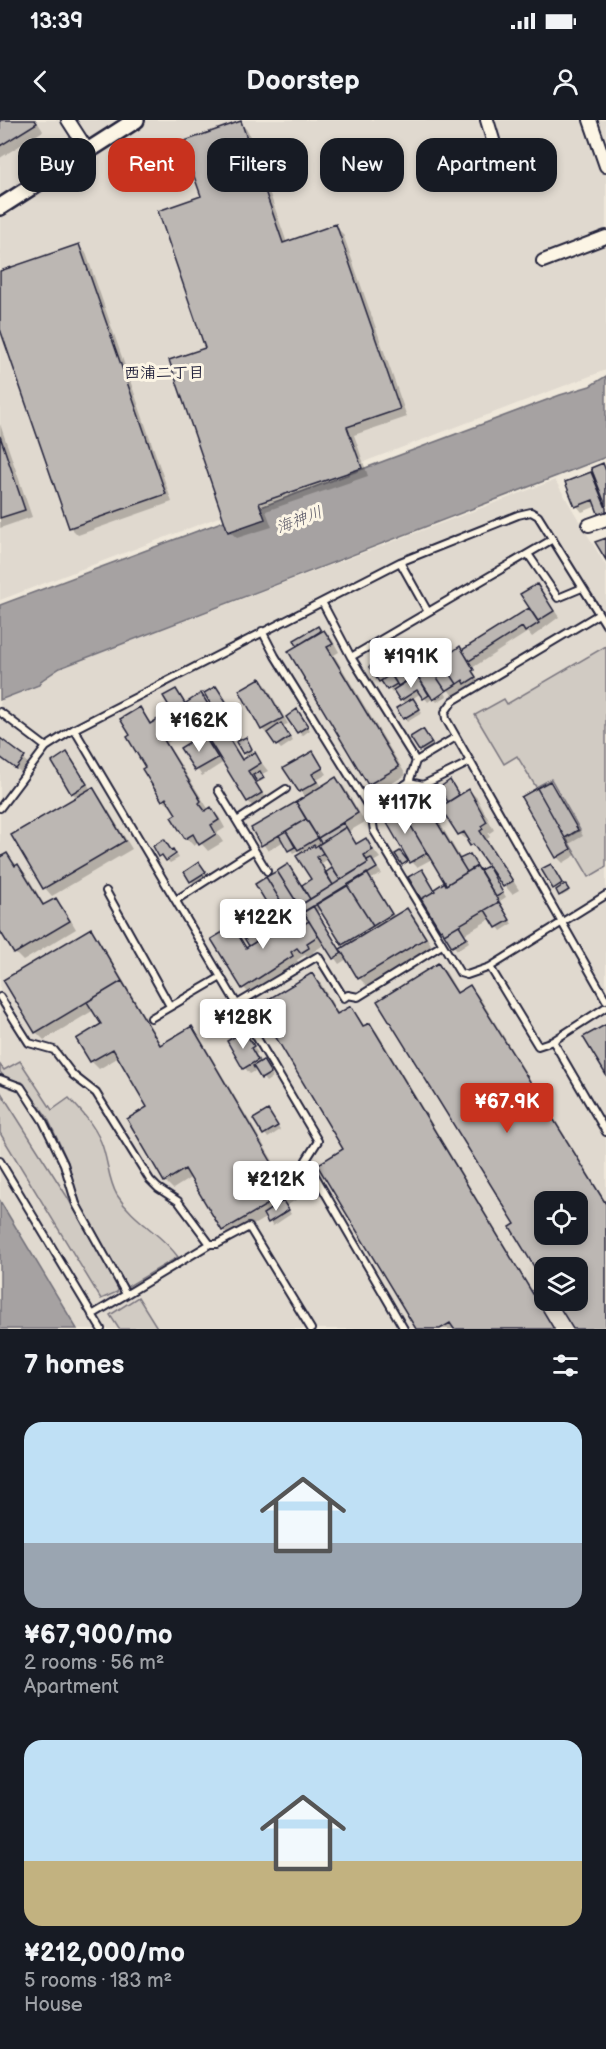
<!DOCTYPE html>
<meta charset="utf-8">
<style>
:root{--surface:#171b24;--page:#20242c;--text:#f1f3f6;--muted:#9ea1a6;--accent:#c8321e}
body{margin:0;font-family:"Balsamiq Sans","Klee One",sans-serif;background:var(--page);color:var(--text);height:100vh;display:flex;flex-direction:column;font-size:22px;white-space:nowrap}
*{box-sizing:border-box;margin:0}
p{font-size:20px;color:var(--muted)}
.icon{flex:none;width:33px;height:33px;fill:none;stroke:currentColor;stroke-width:2;stroke-linecap:round;stroke-linejoin:round}
.map{position:relative;height:1209px;overflow:hidden}
.drawer{display:flex;flex-direction:column;background:var(--surface);flex:1}
.drawer>*{flex:none}
.hud{position:absolute;left:18px;top:18px;width:570px;height:54px;display:flex;gap:12px}
.buttons{position:absolute;left:534px;top:1071px;display:grid;gap:12px}
.buttons a{display:grid;place-items:center;width:54px;height:54px;border-radius:12px;background:var(--surface);box-shadow:0 3px 9px #0003;font-size:30px}
.price{position:absolute;translate:-50% -51px;padding:0 14px;border-radius:6px;background:#fff;color:#222;font-size:20px;line-height:39px;filter:drop-shadow(0 2px 3px #0008)}
.price::after{content:'';position:absolute;left:50%;top:36px;width:18px;height:14px;margin-left:-9px;background:inherit;clip-path:polygon(0 0,100% 0,50% 100%)}
.price.on{background:var(--accent);color:#fff}
ul{padding:0;list-style:none}
li{display:grid;align-content:center;gap:12px;height:318px;padding:0 24px}
li span{display:grid;place-items:center;height:186px;border-radius:18px;color:#555}
li>.icon{margin-inline-start:auto}
span .icon{width:108px;height:108px;fill:#fffc;stroke-width:1}
li b{font-size:26px}
h2{display:flex;justify-content:space-between;align-items:center;height:72px;padding:0 24px;font-size:26px}
.chip{padding:0 21px;border-radius:18px;background:var(--surface);box-shadow:0 3px 9px #0003;font-size:21px;line-height:54px}
.chip.on{background:var(--accent);color:#fff}
.status{display:flex;justify-content:space-between;align-items:center;height:42px;padding:0 30px;background:var(--surface);direction:ltr}
.status svg{height:16px;fill:currentColor}
header{display:flex;justify-content:space-between;align-items:center;height:78px;padding:0 24px;background:var(--surface);font-size:27px;font-weight:800}
.map>svg:first-child{display:block}
.built{fill:#e0d9cf;fill-rule:evenodd}
.green{fill:#d1cbc3;stroke:#7a767f;stroke-width:1.5}
.water{fill:#a6a2a2;stroke:#716f79;stroke-width:1.5}
.shadow{fill:#0003;fill-rule:evenodd}
.building{fill:#bcb7b3;stroke:#22223b;stroke-width:1.5;fill-rule:evenodd}
.lines{fill:none;stroke-linecap:round;stroke-linejoin:round}
.service-casing{stroke:#22223b;stroke-width:10}
.minor-casing{stroke:#22223b;stroke-width:16}
.tertiary-casing{stroke:#22223b;stroke-width:20}
.service{stroke:#fcf5e5;stroke-width:6}
.minor{stroke:#fcf5e5;stroke-width:12}
.tertiary{stroke:#fcf5e5;stroke-width:15}
.labels{text-anchor:middle;stroke-width:6;stroke-linejoin:round;paint-order:stroke}
.neighbourhood-label{font-size:16px;font-weight:bold;fill:#22223b;stroke:#fcf5e5}
.water-label{font-size:16px;font-style:italic;fill:#575564;stroke:#fcf5e5}
</style>
<div class="status"><b>13:39</b><svg viewBox="0 0 49 12"><path d="M0 12V9h3v3zM5 12V6h3v6zM10 12V3h3v9zM15 12V0h3v12zM26 1h20v11H26zM47 4h2v5h-2z"/></svg></div>
<header><svg class="icon" aria-label="back" viewBox="0 0 24 24"><path d="M15 5l-7 7 7 7"/></svg>Doorstep<svg class="icon" aria-label="person" viewBox="0 0 24 24"><circle cx="12" cy="8" r="4"/><path d="M4 21q1-7 8-7t8 7"/></svg></header>
<div class="map">
<svg width="606" height="1209" viewBox="0 0 606 1209">
<rect width="100%" height="100%" fill="#efe8db"/>
<filter id="ink" filterUnits="userSpaceOnUse"><feTurbulence type="fractalNoise" baseFrequency=".0167" numOctaves="2"/><feDisplacementMap in="SourceGraphic" scale="12" xChannelSelector="R" yChannelSelector="G"/><feConvolveMatrix kernelMatrix="1 2 1 2 8 2 1 2 1" color-interpolation-filters="sRGB"/></filter>
<g filter="url(#ink)">
<path class="built" d="M0,0h606v250l-606,230z
M555,360l51,86v763h-529l-77,-128v-498l3,-4 36,-14 3,-5 18,-12zM544,1082h34v32h-34zM544,1148h34v32h-34z"/>
<path class="green" d="M606,526v221l-17,10 -23,-39 14,-8 -29,-51 -15,8 -19,-31 -13,8 -29,-49 29,-16 3,5z
M20,941l32,49 17,-12c13,14 25,27 32,44 7,17 7,38 16,53 16,26 44,38 61,62l-51,30 -46,-82 -6,-16 -7,-27 -21,-45 -25,-35 -16,-3 -6,-7v-7l4,5z
M0,971l66,104 53,93 -2,4 -16,7 -101,-166z
M138,1177l20,32h-39l-9,-14z"/>
<path class="water" d="M606,256v81l-546,211 -18,12 -3,5 -39,15v-95l560,-210 30,-9z
M0,1081l77,128h-77z"/>
<path class="shadow" d="M0,0h36l7,11 -43,27z
M240,3l8,8 39,112 48,-17 8,8 64,183 -53,18 14,41 -102,35 6,16 -35,11 -8,-7 -22,-183 -4,-151z
M78,125l8,8 86,249 -94,33 -8,-8 -70,-202v-53z
M0,304l32,93 -32,11z
M603,345l3,3v52l-9,-14 -15,6 -5,-6 -10,-23 24,-9 7,7z
M537,466l22,31 -27,20 -4,-5 -56,36 8,15 -8,6 -3,-3 -16,10 -17,-23h-4l15,23 -10,6 -4,-4 -5,4 -7,-9 -9,6 10,14 -15,9 -9,-14 7,-4 -10,-13 -3,2 -7,-9 -5,-3 20,-31 12,16 10,-3 25,-17 6,7 10,-1 68,-43z
M318,508l14,11 7,13 -5,3 72,120 -29,17 -7,-8 -80,-132 9,-6 -3,-6z
M260,560l6,5 22,39 -6,2 11,15 -12,8 -19,-20z
M216,568l6,5 16,27 -10,6 4,6 -4,3 16,25 4,-2 -4,-5 1,-14 9,14 14,18 -6,3 3,5 -5,3 -6,-4 14,23 -13,8 -7,-8 -24,-39 -22,14 -20,-28 21,-12 9,8 -9,-16 -12,7 -5,-5 -10,-39 10,13 15,-9 10,10z
M140,589l12,15 9,-5 7,7 7,12 -8,5 42,67 2,-1 8,8 6,11 -8,5 6,9 -15,9 -8,-9 -6,4 -8,-8 -8,-24 -5,-8 -2,1 -8,-7 -31,-65z
M300,595l10,15 -8,6 -14,-19z
M426,614l8,13 -10,6 -4,-3z
M0,620l29,24 -7,9 -22,-17z
M313,633l14,21 -10,6 5,8 14,-9 8,8 21,35 -17,10 10,13 8,-5 14,18 -7,4 9,12 -11,5 24,38 12,-7 8,8 17,28 -65,40 -8,-8 -12,-19 -8,5 -14,-20 -12,8 3,4 -6,4 -5,-5 -8,5 3,5 -49,30 -7,-7 -12,-60 16,20 3,-2 -14,-23h13l9,-6 5,6 15,-2 -22,-37 31,-18 15,20 10,-6 -10,-26 -4,-4 -6,3 -9,-12 -16,10 -15,-22 53,-32 -6,-6zM328,739l10,15 -1,1 -5,-5 -5,3 -5,-10zM322,789l24,38 -5,3 -24,-38zM308,798l6,9 -1,1 -10,-7zM297,805l2,4 -4,2 -3,-3z
M67,634l6,6 18,30 9,7 32,52 -80,47 -7,-8 -32,-52 65,-38 -6,-5z
M550,663l5,5 28,48 -14,8 7,11 -13,8 -6,-6 -34,-59z
M453,666l7,10 9,-6 8,8 17,32 -6,4 2,3 -3,2 32,51 -7,4 -17,-20 -2,1 13,22 -6,4 12,23 -11,7 -9,-13 -27,16 4,8 -12,8 -16,-20 -19,-59 13,19 12,-7 -15,-24 -15,8 -5,-5 8,-66 8,7 33,56 12,1 8,12 9,-6 -10,-14 -20,-18 -18,-27 8,-4 -9,-15z
M7,735l19,19 19,32 10,-6 8,7 13,22 -53,32 -8,-8 -15,-25v-69z
M177,735l2,3 -9,5 -2,-2z
M203,748l5,8 -13,8 -4,-3z
M554,749l15,23 -7,4 -8,-8z
M91,810l7,8 64,108 30,-18 7,8 97,164 -10,6 5,8 -18,12 -6,-9 -36,21 -8,-8 -31,-53 -19,12 -8,-8 -16,-73 -30,-51 -20,12 -8,-8 12,-36 -9,-15 -50,30 -8,-8z
M438,845l8,7 13,22 11,-7 8,8 128,207v127h-31l3,-29v-32h-34v13l-32,-53 5,-4zM544,1082h34v32h-34z
M312,855l8,7 19,33 12,-7 7,8 7,11 5,-2 7,7 178,297h-138l-72,-180z
M244,912l14,21 -2,1 5,9 5,2 7,12 -7,5 -9,-12 -7,4 -5,-6 -16,-26z
M271,995l9,15 -12,8 -13,-19z"/>
<path class="building" d="M0,0h35l2,3 -37,23z
M241,1l42,122 53,-19 64,185 -53,18 15,41 -103,35 6,16 -37,13 -59,-172 36,-12 -47,-137 43,-15 -19,-54z
M79,124l87,250 -97,34 -69,-199v-58z
M0,316l25,74 -25,8z
M603,343l3,8v35l-15,-38z
M591,352l15,36v5l-7,3 -6,-16 -18,7 -10,-25z
M606,418v22l-11,-18z
M537,464l17,27 -16,10 -18,-27z
M529,488l10,15 -14,9 -3,-5 -53,34 -7,-11z
M318,506l3,5 -24,15 -3,-6z
M324,510l9,14 -6,3 72,120 -31,18 -80,-134z
M447,525l5,7 8,-6 14,24 -2,1 4,6 -11,7 -2,-4 -6,4 -21,-32z
M400,528l17,27 -19,11 -17,-27z
M436,532l21,32 -11,7 -16,-24 -13,8 -6,-10 9,-7 2,3z
M381,539l10,15 -12,8 -10,-15z
M430,547l16,24 -13,9 -16,-25z
M391,554l6,10 -10,6 -6,-9z
M417,555l12,20 -6,4 -6,-9 -17,11 -7,-11z
M260,558l23,40 -22,12 -22,-40z
M216,566l18,28 -13,8 -17,-29z
M176,569l21,34 -13,8 -21,-35z
M201,573l41,67 13,-8 6,11 -13,8 14,22 -15,9 -61,-99z
M413,578l7,11 -17,10 -7,-11z
M140,587l10,17 11,-7 8,13 -8,5 40,66 -2,2 6,8 6,-4 8,13 -8,5 5,9 -17,11 -6,-11 -8,5 -14,-22 5,-3 -10,-16 -4,3 -20,-32 3,-2 -18,-30 3,-2 -10,-16z
M297,589l11,17 -11,7 -11,-16z
M226,601l6,9 -4,3 -6,-9z
M281,603l9,14 -14,9 -9,-13z
M423,609l9,14 -13,8 -9,-14z
M203,614l15,24 -23,13 -15,-23z
M246,617l6,12 -9,5 -7,-12z
M0,618l25,19 -9,12 -16,-12z
M313,631l10,17 -11,6 5,8 -18,10 -16,-24z
M67,632l20,32 -16,10 -19,-32z
M260,651l4,7 -7,4 -4,-7z
M336,657l22,36 -40,25 -22,-36z
M450,660l9,15 -11,7 -9,-14z
M550,661l28,49 -13,8 -28,-50z
M93,667l32,54 -82,48 -32,-54z
M537,668l34,61 -15,9 -35,-61z
M469,669l18,33 -6,4 2,3 -3,2 33,50 -10,6 -30,-43 -3,2 -3,-5 2,-1 -5,-8 -6,3 -18,-28z
M436,670l6,9 -5,3 -6,-10z
M420,674l47,78 -21,13 -47,-79z
M296,682l10,17 -45,27 -10,-18z
M399,686l28,47 -17,10 -27,-47z
M306,699l12,19 -20,12 -12,-19z
M343,703l3,4 -25,16 -3,-5z
M346,707l10,17 10,-6 7,12 -9,5 4,8 -28,17 -22,-35z
M286,711l9,16 -7,4 -9,-16z
M164,719l7,11 2,-1 3,5 -10,7 -4,-6 -3,2 -6,-11z
M314,725l1,2 3,-2 5,8 -6,4 16,28 -23,14 -8,-14 9,-6 -15,-23z
M400,731l8,10 -6,4 -7,-11z
M7,733l8,13 3,-2 25,41 13,-7 14,23 -56,33 -14,-23v-74z
M470,734l7,12 -10,6 -8,-13z
M371,738l6,10 -96,58 -4,-6 91,-57 -1,-3z
M199,742l7,10 -16,10 -6,-10z
M288,744l22,35 -11,7 -22,-35z
M551,744l11,19 -9,6 -12,-20z
M477,746l22,36 -55,32 -2,-5 -2,1 -19,-31 14,-8 -1,-2 11,-7 1,3z
M488,746l15,27 -7,4 -16,-27z
M332,748l8,12 -7,5 -8,-12z
M422,749l13,22 -14,8 -13,-22z
M277,751l22,35 -11,7 -22,-36z
M367,753l25,41 -19,12 -26,-41z
M266,757l22,36 -11,7 -22,-36z
M565,764l4,6 -10,6 -3,-6z
M347,765l26,41 -31,19 -26,-41z
M499,782l11,18 -14,8 -11,-18z
M313,786l29,47 -9,6 -30,-47z
M407,788l19,30 -68,41 -18,-30z
M260,795l3,7 11,-7 7,11 -21,13 -11,-17z
M299,795l5,9 5,-3 9,15 -11,7 2,5 -8,5 -4,-5 -6,4 2,4 -51,33 -31,-50 22,-13 13,22 41,-26 6,9 4,-3 -6,-9z
M246,796l14,23 -11,7 -14,-23z
M459,805l8,13 -15,9 -8,-13z
M91,808l31,53 -87,52 -32,-53z
M438,843l19,30 13,-8 136,219v125h-33l-18,-29h23v-32h-34v15l-34,-56 5,-3 -138,-223zM544,1082h34v32h-34z
M312,853l25,41 14,-8 12,20 7,-3 184,306h-100l-4,-6 -10,6h-24l-99,-164 26,-16 -86,-143z
M122,861l38,64 32,-19 97,166 -67,39 -37,-62 -21,13 -37,-63 20,-12 -34,-58 -23,13 -14,-23 25,-15 -14,-22z
M605,905l1,1v49l-23,-38z
M244,911l10,15 -3,2 7,12 -15,9 -16,-28z
M263,940l8,13 -10,6 -8,-13z
M268,990l10,16 -15,9 -10,-16z
M283,1081l6,9 -21,13 -5,-9z"/>
<g class="lines">
<g class="service-casing">
<path id="service" d="M528,434l30,44 24,-10
M400,442l28,50
M322,482l29,55 65,104
M599,494l-146,87 -8,11 1,7 160,281
M262,511l13,25 96,155 3,20 86,142 7,2 23,-8 116,-72
M351,537l202,-118
M0,592l46,35
M74,609l244,412 -12,19 98,169
M409,662l7,-21 40,-24
M218,670l49,81
M369,687l40,-25 14,3 47,-23
M0,688l46,-61 28,-18 326,-167 118,-47 13,-3 7,4 68,109
M237,701l49,-32
M106,771l64,115
M176,780l78,-50
M490,847l48,79 15,-5 53,-34
M0,877l29,46 25,7 19,25 23,18 54,87 8,8 20,13 32,43h7l32,-17 62,102
M237,884l81,-48 26,42 4,-3 10,2 84,-52
M151,898l70,-41
M553,921l53,91
M0,959l21,8 22,34 21,43 12,40 50,90
M0,1041l101,168
M92,1195l118,-71"/>
</g>
<g class="minor-casing">
<path id="minor" d="M68,0l20,31
M487,0l18,60
M590,0l16,46
M543,141l63,-24
M589,405l17,-6"/>
</g>
<g class="tertiary-casing">
<path id="tertiary" d="M0,87l136,-87"/>
</g>
<use href="#service" class="service"/>
<use href="#minor" class="minor"/>
<use href="#tertiary" class="tertiary"/>
</g>
</g>
<g class="labels">
<g class="neighbourhood-label">
<text x="164" y="258">西浦二丁目</text>
</g>
<g class="water-label">
<text transform="translate(299 399) rotate(-21)" y="6">海神川</text>
</g>
</g>
</svg>
<div class="buttons">
<a><svg class="icon" aria-label="locate" viewBox="0 0 24 24"><circle cx="12" cy="12" r="6"/><path d="M12 2v4M12 18v4M2 12h4M18 12h4"/></svg></a>
<a><svg class="icon" aria-label="layers" viewBox="0 0 24 24"><path d="M12 4l9 5-9 5-9-5zM3 14l9 5 9-5"/></svg></a>
</div>
<b class="price" style="left:411px;top:569px">¥191K</b>
<b class="price" style="left:199px;top:633px">¥162K</b>
<b class="price" style="left:405px;top:715px">¥117K</b>
<b class="price" style="left:263px;top:830px">¥122K</b>
<b class="price" style="left:243px;top:930px">¥128K</b>
<b class="price on" style="left:507px;top:1014px">¥67.9K</b>
<b class="price" style="left:276px;top:1092px">¥212K</b>
<div class="hud">
<a class="chip">Buy</a>
<a class="chip on">Rent</a>
<a class="chip">Filters</a>
<a class="chip">New</a>
<a class="chip">Apartment</a>
</div>
</div>
<section class="drawer">
<h2>7 homes<svg class="icon" aria-label="filters" viewBox="0 0 24 24"><path d="M4 7h16M4 17h16"/><circle cx="9" cy="7" r="2"/><circle cx="15" cy="17" r="2"/></svg></h2>
<ul>
<li><span style="background:linear-gradient(#bfe0f5 65%,#9aa5b1 0)"><svg class="icon" aria-label="home" viewBox="0 0 24 24"><path d="M3 11l9-7 9 7M6 9v11h12V9"/></svg></span><div><b>¥67,900/mo</b><p>2 rooms · 56 m²</p><p>Apartment</p></div></li>
<li><span style="background:linear-gradient(#bfe0f5 65%,#c2b280 0)"><svg class="icon" aria-label="home" viewBox="0 0 24 24"><path d="M3 11l9-7 9 7M6 9v11h12V9"/></svg></span><div><b>¥212,000/mo</b><p>5 rooms · 183 m²</p><p>House</p></div></li>
</ul>
</section>
